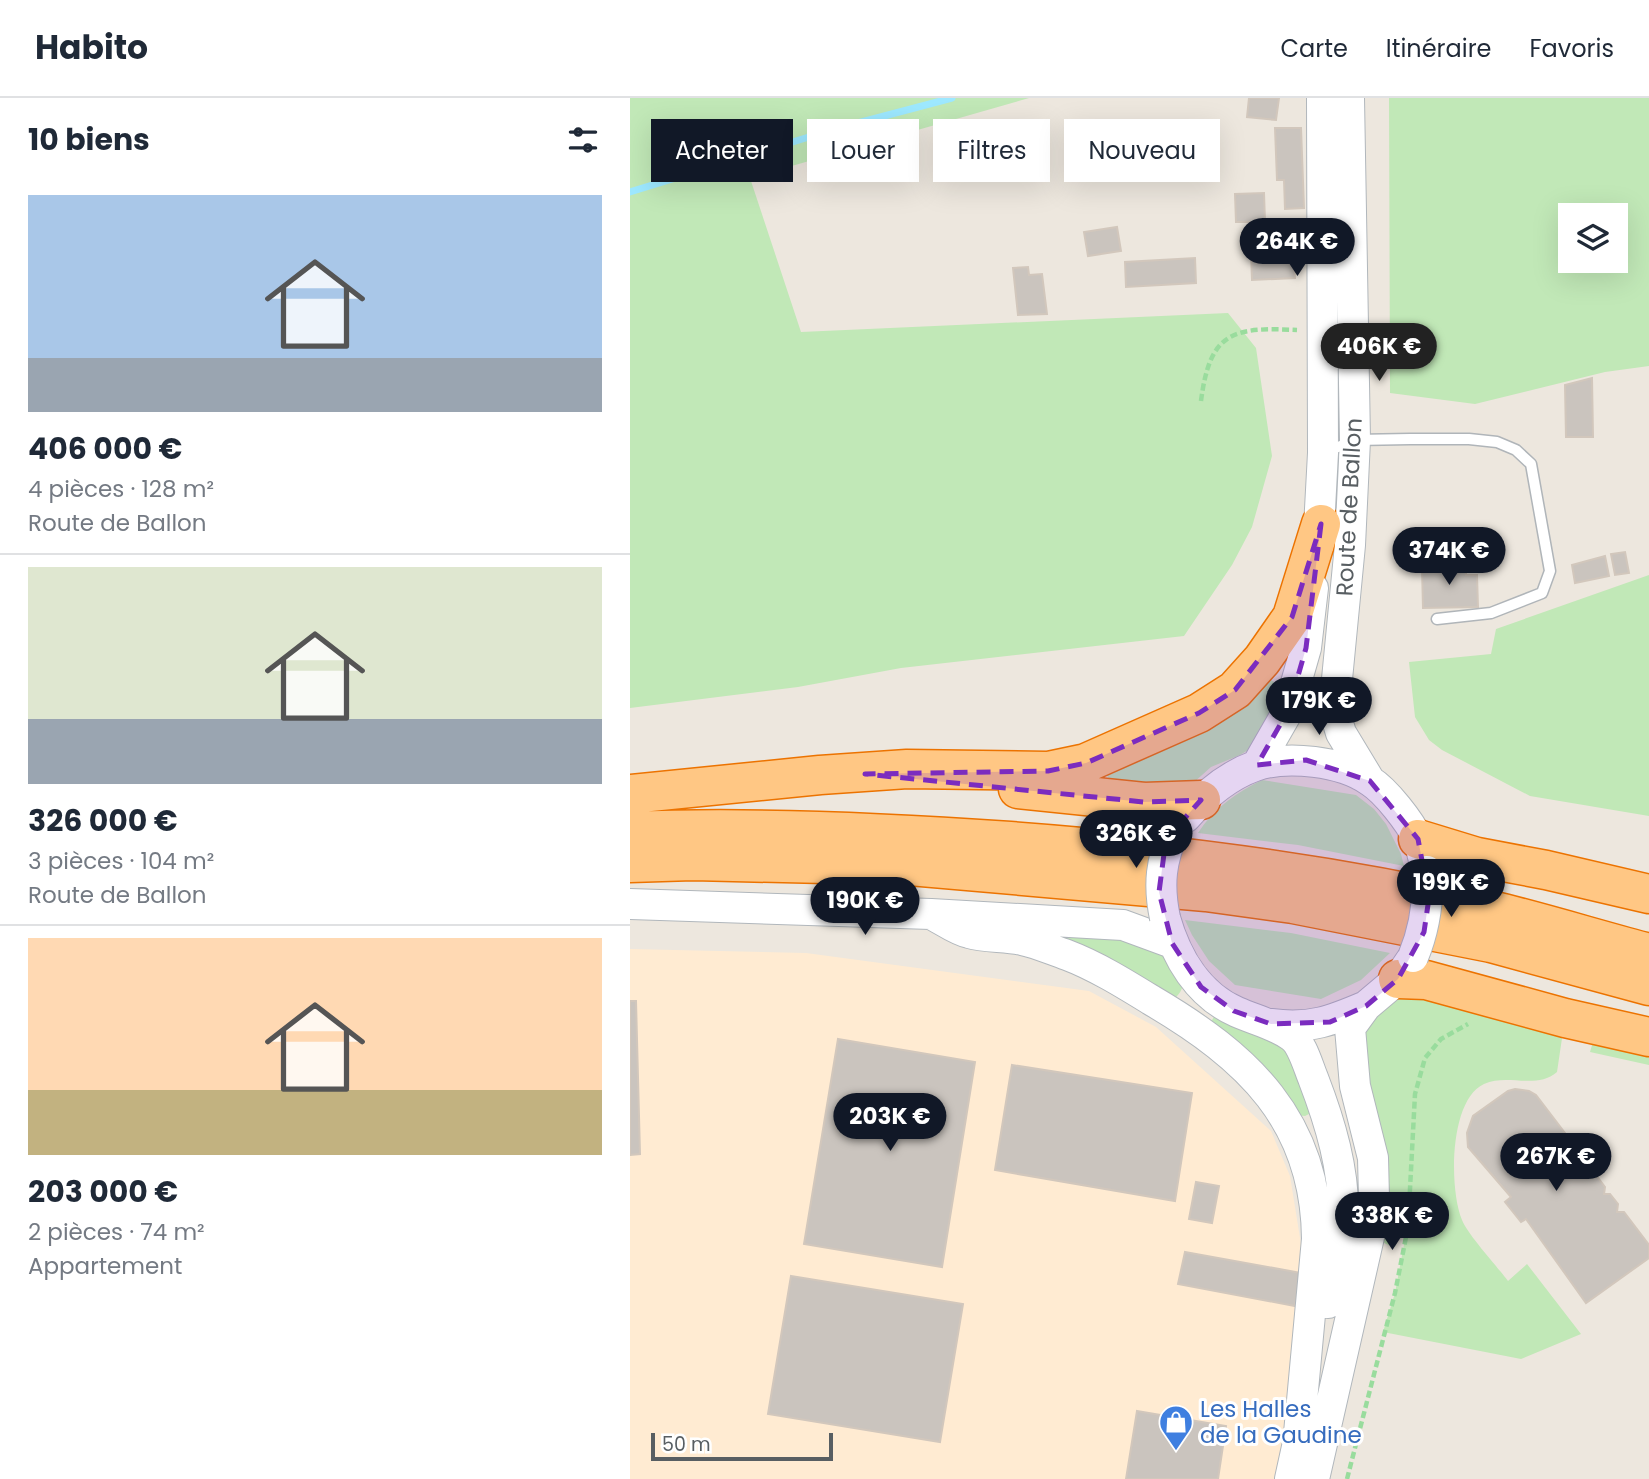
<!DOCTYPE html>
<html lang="fr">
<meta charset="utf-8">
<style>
:root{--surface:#fff;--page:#f6f6f7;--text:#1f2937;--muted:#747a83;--line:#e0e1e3;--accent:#111827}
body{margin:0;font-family:Poppins,sans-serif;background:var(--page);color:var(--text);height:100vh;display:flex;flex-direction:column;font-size:26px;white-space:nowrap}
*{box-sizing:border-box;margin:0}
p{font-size:23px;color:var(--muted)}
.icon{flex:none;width:38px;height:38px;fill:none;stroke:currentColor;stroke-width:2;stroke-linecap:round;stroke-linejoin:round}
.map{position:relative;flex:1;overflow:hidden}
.details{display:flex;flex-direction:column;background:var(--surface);width:630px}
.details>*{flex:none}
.hud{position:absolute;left:21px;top:21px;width:665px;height:63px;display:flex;gap:14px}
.controls{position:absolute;left:928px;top:105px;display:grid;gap:14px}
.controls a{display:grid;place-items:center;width:70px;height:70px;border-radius:0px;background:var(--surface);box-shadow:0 7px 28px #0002;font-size:35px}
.scale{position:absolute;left:21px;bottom:18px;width:182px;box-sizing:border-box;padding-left:7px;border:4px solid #585e62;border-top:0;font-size:19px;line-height:24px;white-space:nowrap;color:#585e62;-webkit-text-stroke:5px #fff;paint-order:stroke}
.price{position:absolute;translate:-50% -60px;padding:0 16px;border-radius:24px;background:var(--accent);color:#fff;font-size:23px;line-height:46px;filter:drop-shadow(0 2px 4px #0008)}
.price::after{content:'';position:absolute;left:50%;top:42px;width:21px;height:16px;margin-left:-10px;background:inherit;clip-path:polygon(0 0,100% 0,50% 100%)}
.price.on{background:#222;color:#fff}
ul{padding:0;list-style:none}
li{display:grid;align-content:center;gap:14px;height:371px;padding:0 28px}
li+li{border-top:2px solid var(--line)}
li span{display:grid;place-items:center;height:217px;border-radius:0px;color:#555}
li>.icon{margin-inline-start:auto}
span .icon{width:126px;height:126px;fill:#fffc;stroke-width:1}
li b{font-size:30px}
h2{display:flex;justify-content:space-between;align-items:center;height:84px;padding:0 28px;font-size:30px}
.pill{padding:0 24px;border-radius:0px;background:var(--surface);box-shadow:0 7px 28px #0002;font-size:24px;line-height:63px}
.pill.on{background:var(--accent);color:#fff}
header{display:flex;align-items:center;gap:42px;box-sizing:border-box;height:98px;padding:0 35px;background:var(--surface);border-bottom:2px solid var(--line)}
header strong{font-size:33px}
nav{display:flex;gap:38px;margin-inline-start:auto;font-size:24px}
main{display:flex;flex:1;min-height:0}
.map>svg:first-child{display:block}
.commercial{fill:#ffebd2}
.green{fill:#c1e8b7;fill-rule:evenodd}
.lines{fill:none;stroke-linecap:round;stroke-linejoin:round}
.stream{stroke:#9de8ff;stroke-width:7}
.building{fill:#cac4be;stroke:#d2c7bc;stroke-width:2}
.lane-casing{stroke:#b0b5b9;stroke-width:13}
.secondary-casing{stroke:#b1b7bc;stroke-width:32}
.highway-casing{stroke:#ec7300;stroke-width:41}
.path{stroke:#99dc9d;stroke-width:4.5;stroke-dasharray:7 3.5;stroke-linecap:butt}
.lane{stroke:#fff;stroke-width:10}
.secondary{stroke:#fff;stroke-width:30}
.highway{stroke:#ffc784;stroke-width:38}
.secondary-bridge-casing{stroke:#b1b7bc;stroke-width:32;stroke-linecap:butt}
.secondary-bridge{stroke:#fff;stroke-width:30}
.marked{fill:#7b2cbf;fill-opacity:0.2;stroke:#7b2cbf;stroke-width:5;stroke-dasharray:14 9;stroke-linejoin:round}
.labels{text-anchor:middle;stroke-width:6;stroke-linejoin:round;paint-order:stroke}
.street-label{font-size:23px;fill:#585e62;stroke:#fff}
.shop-label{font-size:23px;fill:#366cbe;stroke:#fff;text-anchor:start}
</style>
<header>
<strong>Habito</strong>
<nav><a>Carte</a><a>Itinéraire</a><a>Favoris</a></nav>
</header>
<main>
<section class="details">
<h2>10 biens<svg class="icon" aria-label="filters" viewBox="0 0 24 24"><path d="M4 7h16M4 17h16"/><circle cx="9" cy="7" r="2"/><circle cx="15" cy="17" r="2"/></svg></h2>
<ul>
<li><span style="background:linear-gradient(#a9c7e8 75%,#9aa5b1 0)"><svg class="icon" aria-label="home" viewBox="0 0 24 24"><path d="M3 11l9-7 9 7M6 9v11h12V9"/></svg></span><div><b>406 000 €</b><p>4 pièces · 128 m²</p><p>Route de Ballon</p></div></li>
<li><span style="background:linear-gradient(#dfe7d0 70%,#9aa5b1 0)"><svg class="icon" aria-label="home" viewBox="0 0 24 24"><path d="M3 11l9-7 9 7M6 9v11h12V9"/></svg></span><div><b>326 000 €</b><p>3 pièces · 104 m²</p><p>Route de Ballon</p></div></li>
<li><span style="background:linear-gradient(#ffd9b3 70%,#c2b280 0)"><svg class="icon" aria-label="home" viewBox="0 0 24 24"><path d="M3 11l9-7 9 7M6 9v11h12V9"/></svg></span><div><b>203 000 €</b><p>2 pièces · 74 m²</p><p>Appartement</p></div></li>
</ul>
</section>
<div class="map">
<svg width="1019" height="1381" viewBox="0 0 1019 1381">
<rect width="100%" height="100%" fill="#ede7de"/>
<path class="commercial" d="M0,851l176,4 283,38 67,36 115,104 19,45 16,99 -29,204h-647z"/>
<path class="green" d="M0,0h399l-279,80 51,154 427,-19 28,35 16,108 -20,71 -20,38 -48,71 -283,32 -103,19 -168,21z
M759,0h260v268l-44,6 -130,32 -85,-11zM940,117h45v46h-45z
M1019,477v241l-119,-20 -88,-46 -13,-10 -14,-23 -6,-55 82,-8 5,-25z
M632,580c10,1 15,4 19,14l-18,49 -23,14 -29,12 -19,17h-78l-7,-8 2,-10z
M632,682l94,15 18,14 12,15 15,30 3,12 -106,-21 -100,-12c15,-24 39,-41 64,-53z
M555,822l106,13 99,20 -29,27 -40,19 -86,-14 -26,-24 -17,-26z
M433,833l109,12c6,17 20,41 3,55l-116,-58z
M768,881l167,39 -8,54c-21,18 -49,1 -73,12 -35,16 -35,105 -22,136 6,15 35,46 46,61l19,-17 54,70 -60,25 -138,-27 12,-39 12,-65 -8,1 -4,18 -9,-3 -16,-11 -8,-122 4,-105z
M585,917l79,22 17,76 -6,3 -10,-1 -84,-93z
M968,927l51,12v28l-59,-13z"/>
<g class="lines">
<path class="stream" d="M0,94l205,-63 117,-31"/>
</g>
<path class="building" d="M619,0h30l-3,22 -29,-3z
M645,30h26l3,80 -19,1 -1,-29h-7z
M634,95l1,29h-29l-1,-28z
M487,129l4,24 -33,5 -4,-24z
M663,151l2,29 -43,2 -1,-29z
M565,160l1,25 -70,4 -1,-25z
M398,169l1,8 13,-1 5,40 -29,1 -5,-47z
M962,280l1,59h-27l-1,-52z
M995,454l4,21 -14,2 -4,-21z
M975,458l4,20 -34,7 -3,-18z
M799,466h37v11h11l1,32 -55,1 -1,-40h7z
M0,903h6l4,153 -10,1z
M208,941l137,23 -33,205 -138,-23z
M382,967l180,28 -17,108 -180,-31z
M885,991l14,2 7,4 29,38 -1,13 6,10 13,2 22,29 -1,7h6l8,10 -1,8h7l25,33v13l-63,45 -60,-84 -5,3 -16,-20 6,-5 -43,-50 -1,-14 6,-17 35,-25z
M566,1084l23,4 -7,37 -23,-4z
M555,1154l116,21 -6,33 -117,-22z
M161,1178l172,28 -23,138 -172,-28z
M507,1313l89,15 -8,53h-92z"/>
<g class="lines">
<g class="lane-casing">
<path id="lane" d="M624,135l43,-7 23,-1
M696,354l29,-12 55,-1h59l28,3 19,8 15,14 19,107 -8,22 -51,20 -54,6"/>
</g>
<g class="secondary-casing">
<path id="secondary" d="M719,0l6,342 -5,105 -16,165 7,23 29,48
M688,448l5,-93 -1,-355
M627,667l31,-54 18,-63 7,-60
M556,719c19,-22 41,-41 69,-51 32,-11 87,-5 115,15 16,10 40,41 48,58 3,7 4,15 6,21
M0,806l301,10 192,11 49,18
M301,816c12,6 25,16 38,19 17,5 36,3 53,7 15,3 30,10 45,15 29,11 58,29 84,45 97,57 165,120 166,239l-19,205
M535,820c11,39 33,77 72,94 18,8 37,12 54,24 11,7 17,30 22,42 17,44 32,93 30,141 -2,28 -9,57 -15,84
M641,926c40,5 60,-3 95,-18
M660,1381l12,-55
M684,1381l55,-242 5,-39 -1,-40 -18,-72 -5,-58 16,-22 32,-27 13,-19"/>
</g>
<g class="highway-casing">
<path id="highway" d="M388,691l126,13 57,-2
M0,696l190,-19 87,-6 141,2 38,-8 113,-50 36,-23 27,-30 30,-43 29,-93
M0,733c127,-5 254,1 380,10 162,12 323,33 481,69 53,13 105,29 158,43
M788,741l59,18 69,13 103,24
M0,765l63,-2 217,5 296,26 87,12 198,39 158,43
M768,881l28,1 139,38 84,19"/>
</g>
<path class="path" d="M571,303c9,-70 32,-74 96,-71
M717,1381l48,-186 13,-66 7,-133 10,-36 16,-19 27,-15"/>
<use href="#lane" class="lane"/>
<use href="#secondary" class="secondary"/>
<use href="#highway" class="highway"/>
<g class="secondary-bridge-casing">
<path id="secondary-bridge" d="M535,820c-7,-34 -4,-57 9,-88
M783,859c12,-29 16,-55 14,-86"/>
</g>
<use href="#secondary-bridge" class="secondary-bridge"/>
</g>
<path class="marked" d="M691,426l-15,124 -18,63 -31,54 49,-5 64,21 48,58 11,59 -5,34 -26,47 -32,27 -36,16 -59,2 -37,-13 -33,-24 -29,-44 -13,-51 5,-38 10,-24 27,-30 -57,2 -279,-28 183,-3 38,-8 113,-50 36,-23 57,-73z"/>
<defs>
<g id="shop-pin" transform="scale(1.75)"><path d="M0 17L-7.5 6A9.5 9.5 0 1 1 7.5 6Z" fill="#3f7fe0" stroke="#fff"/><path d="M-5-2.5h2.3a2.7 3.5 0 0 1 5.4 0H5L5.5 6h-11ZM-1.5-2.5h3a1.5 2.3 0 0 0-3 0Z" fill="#fff"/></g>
</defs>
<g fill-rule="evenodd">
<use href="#shop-pin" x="546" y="1324"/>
</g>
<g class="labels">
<g class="street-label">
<text transform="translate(719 409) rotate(-87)" y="8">Route de Ballon</text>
</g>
<g class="shop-label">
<text x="570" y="1319">Les Halles<tspan x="570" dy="26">de la Gaudine</tspan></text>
</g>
</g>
</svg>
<div class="controls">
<a><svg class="icon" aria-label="layers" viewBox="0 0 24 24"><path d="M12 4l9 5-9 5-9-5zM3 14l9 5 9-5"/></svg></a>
</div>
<div class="scale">50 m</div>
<b class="price" style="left:667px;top:180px">264K €</b>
<b class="price on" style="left:749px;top:285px">406K €</b>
<b class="price" style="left:819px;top:489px">374K €</b>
<b class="price" style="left:689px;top:639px">179K €</b>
<b class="price" style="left:506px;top:772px">326K €</b>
<b class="price" style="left:821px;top:821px">199K €</b>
<b class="price" style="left:235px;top:839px">190K €</b>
<b class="price" style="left:260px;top:1055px">203K €</b>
<b class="price" style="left:926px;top:1095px">267K €</b>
<b class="price" style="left:762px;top:1154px">338K €</b>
<div class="hud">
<a class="pill on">Acheter</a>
<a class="pill">Louer</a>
<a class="pill">Filtres</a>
<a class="pill">Nouveau</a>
</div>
</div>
</main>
